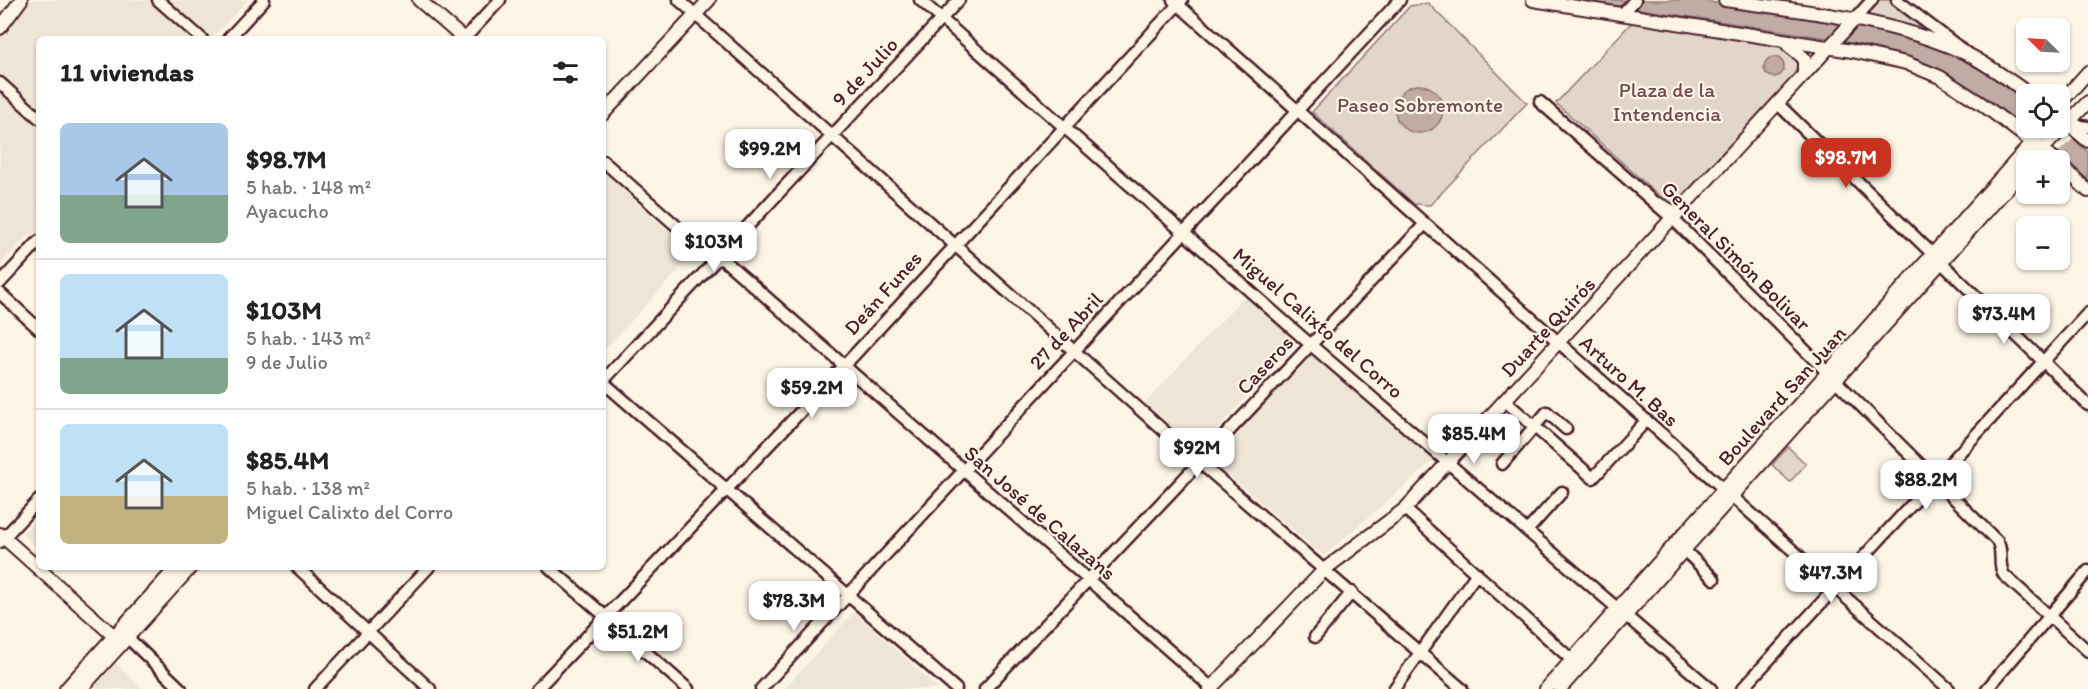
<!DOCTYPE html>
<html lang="es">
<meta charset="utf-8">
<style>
:root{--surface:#fff;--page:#f6f6f6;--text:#222;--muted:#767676;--line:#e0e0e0;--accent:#c8321e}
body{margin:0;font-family:Itim,sans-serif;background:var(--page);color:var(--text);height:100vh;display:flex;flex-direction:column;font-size:22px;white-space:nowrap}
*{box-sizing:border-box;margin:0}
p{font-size:20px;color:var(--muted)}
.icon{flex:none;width:33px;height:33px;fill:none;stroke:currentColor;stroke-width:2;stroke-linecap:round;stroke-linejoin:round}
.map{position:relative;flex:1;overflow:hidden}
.side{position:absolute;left:36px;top:36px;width:570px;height:534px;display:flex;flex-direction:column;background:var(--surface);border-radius:9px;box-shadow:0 2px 4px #0004}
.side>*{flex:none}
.needle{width:39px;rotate:294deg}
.fabs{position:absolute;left:2016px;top:18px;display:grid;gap:12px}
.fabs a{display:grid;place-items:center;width:54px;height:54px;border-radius:9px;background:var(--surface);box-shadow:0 2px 4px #0004;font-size:30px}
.price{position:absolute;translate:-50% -51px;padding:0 14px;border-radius:12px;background:#fff;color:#222;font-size:20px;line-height:39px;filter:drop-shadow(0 2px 3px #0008)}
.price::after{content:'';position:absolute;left:50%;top:36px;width:18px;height:14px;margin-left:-9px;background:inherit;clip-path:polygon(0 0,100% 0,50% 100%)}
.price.selected{background:var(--accent);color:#fff}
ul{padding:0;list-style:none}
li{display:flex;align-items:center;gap:18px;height:150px;padding:0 24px}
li+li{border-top:2px solid var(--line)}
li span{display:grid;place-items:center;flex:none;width:168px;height:120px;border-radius:9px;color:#555}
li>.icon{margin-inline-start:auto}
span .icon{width:72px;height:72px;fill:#fffc;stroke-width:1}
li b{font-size:26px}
h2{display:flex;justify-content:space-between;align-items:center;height:72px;padding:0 24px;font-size:26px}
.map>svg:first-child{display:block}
.built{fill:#eee5d7}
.green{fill:#e2d5ca;stroke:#967a7a;stroke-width:1.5}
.water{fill:#c0aca5;stroke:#917474;stroke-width:1.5}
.pier{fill:#fcf5e5}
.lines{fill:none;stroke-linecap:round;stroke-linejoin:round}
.minor-casing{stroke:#4a1f2b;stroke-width:15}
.major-casing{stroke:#4a1f2b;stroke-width:16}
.minor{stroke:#fcf5e5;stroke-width:10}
.major{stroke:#fcf5e5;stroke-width:12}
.labels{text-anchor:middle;stroke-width:4.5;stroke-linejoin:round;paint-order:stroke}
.street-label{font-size:21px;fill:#4a1f2b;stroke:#fcf5e5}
.park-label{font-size:21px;fill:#704c53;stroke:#fcf5e5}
</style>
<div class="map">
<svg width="2088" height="689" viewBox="0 0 2088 689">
<rect width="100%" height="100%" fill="#fcf5e5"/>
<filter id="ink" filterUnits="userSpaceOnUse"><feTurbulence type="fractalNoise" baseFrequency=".0167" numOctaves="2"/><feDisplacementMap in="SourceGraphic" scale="12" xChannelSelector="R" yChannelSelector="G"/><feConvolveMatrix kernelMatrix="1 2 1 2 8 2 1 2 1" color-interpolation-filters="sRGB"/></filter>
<g filter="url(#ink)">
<path class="built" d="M28,0h220l-37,39h-172v195l-3,4 -6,-5 -30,32v-228z
M603,171l91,83 -91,97z
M1248,292l52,47 -102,111 -53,-47z
M1311,352l123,108 -110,96 -115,-97z
M39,516v33l-17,-15z
M854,612l85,77h-155z
M641,616l7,7 -11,12 -7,-7z
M115,663l22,21 6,5h-43l-6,-3z"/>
<path class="green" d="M1872,0h25l73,55 -115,-36z
M1428,3l99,100 -97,102 -16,-1 -102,-92 98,-106z
M1634,20l148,27 17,12 -6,19 -119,131 -118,-106z
M1788,447l18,17 -16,18 -18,-17z"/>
<path class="water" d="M1580,0h118l172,27 44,10 62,27 50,35v27l-72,-48 -34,-16 -41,-13 -52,-11z
M1764 67a10 10 0 1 1 20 0a10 10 0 1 1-20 0Z
M1395 109a24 24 0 1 1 48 0a24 24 0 1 1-48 0Z
M2060,127l28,25v28l-45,-41z"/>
<path class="pier" d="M2060,124l15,13 -19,17 -31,-25 35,-1z"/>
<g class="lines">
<g class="minor-casing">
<path id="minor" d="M158,0l44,39
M679,0l520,462 263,227
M920,0l391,345 400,344
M1173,0l776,689
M1897,0l63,48
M1622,14l13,-14
M1855,19l17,-19
M228,39l36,-39
M464,39l36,-39
M0,83l39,35
M1540,102l133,117 324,322c7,10 0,22 7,34l84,76
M1778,104l310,301
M2068,124l20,3
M603,161l104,92 18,8 488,428
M0,283l39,-42
M0,293l39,36
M603,381l356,-381
M603,382l353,307
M1505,401l88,77 52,-56
M1502,464l45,-52 19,17
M1405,509l167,151
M1527,531l35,-39
M0,542l39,-42
M1685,551l29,28
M297,567l133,122
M549,567l139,122
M127,637l54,52
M1315,637l37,-45
M315,689l114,-122
M537,689l306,-322 339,-367
M761,689l639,-689
M985,689l440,-465
M1394,689l83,-116
M1742,689l346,-376
M1987,689l101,-118"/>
</g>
<g class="major-casing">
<path id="major" d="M419,0l45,39
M1533,0l319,51 54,12 34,14 42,27 74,56
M1725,0c82,12 167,19 242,54 22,11 42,26 62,40
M0,28l21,-28
M1788,45l16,13v17
M2060,109l4,-10 24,-27
M603,114l106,-114
M2060,117l28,24
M2032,160l56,-58
M2060,164l28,27
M1658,204l20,10
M0,534l114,102 13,1
M66,689l111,-122
M81,689l110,-122
M1210,689l115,-120 80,-60 450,-490
M1546,689l499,-561
M1560,689l466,-522"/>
</g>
<use href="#minor" class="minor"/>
<use href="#major" class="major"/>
</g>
</g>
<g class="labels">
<g class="street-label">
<text transform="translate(865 72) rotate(-47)" y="7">9 de Julio</text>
<text transform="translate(1736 256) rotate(45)" y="7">General Simón Bolivar</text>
<text transform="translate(883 293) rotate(-48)" y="7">Deán Funes</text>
<text transform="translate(1318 323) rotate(41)" y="7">Miguel Calixto del Corro</text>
<text transform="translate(1548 327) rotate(-47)" y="7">Duarte Quirós</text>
<text transform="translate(1066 331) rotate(-47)" y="7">27 de Abril</text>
<text transform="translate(1265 365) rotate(-47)" y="7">Caseros</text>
<text transform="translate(1629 381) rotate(42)" y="7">Arturo M. Bas</text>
<text transform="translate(1782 396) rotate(-48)" y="7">Boulevard San Juan</text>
<text transform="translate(1040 513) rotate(41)" y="7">San José de Calazans</text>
</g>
<g class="park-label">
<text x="1667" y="97">Plaza de la<tspan x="1667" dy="24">Intendencia</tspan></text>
<text x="1420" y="112">Paseo Sobremonte</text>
</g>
</g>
</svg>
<div class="fabs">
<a><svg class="needle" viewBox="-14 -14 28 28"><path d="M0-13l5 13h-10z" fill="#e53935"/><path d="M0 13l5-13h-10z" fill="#767676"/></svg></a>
<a><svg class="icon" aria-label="locate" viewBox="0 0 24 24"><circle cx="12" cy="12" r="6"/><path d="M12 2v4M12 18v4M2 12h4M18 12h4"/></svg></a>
<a>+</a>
<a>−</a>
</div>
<b class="price" style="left:770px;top:180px">$99.2M</b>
<b class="price selected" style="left:1846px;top:189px">$98.7M</b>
<b class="price" style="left:714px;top:273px">$103M</b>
<b class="price" style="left:2004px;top:345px">$73.4M</b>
<b class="price" style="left:812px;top:419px">$59.2M</b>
<b class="price" style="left:1474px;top:465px">$85.4M</b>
<b class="price" style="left:1197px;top:479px">$92M</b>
<b class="price" style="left:1926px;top:511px">$88.2M</b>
<b class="price" style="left:1831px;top:604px">$47.3M</b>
<b class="price" style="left:794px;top:632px">$78.3M</b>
<b class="price" style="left:638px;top:663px">$51.2M</b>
<section class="side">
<h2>11 viviendas<svg class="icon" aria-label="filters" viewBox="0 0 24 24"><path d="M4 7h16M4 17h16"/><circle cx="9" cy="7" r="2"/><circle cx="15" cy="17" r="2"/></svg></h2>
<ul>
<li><span style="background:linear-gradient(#a9c7e8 60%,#7fa58c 0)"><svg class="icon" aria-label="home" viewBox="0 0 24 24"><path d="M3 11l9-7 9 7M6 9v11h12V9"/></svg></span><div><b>$98.7M</b><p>5 hab. · 148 m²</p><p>Ayacucho</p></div></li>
<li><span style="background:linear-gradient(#bfe0f5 70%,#7fa58c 0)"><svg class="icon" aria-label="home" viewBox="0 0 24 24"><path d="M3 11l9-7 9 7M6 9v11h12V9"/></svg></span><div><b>$103M</b><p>5 hab. · 143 m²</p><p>9 de Julio</p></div></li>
<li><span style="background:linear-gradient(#bfe0f5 60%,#c2b280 0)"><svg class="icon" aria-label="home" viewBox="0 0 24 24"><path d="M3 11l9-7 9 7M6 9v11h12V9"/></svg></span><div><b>$85.4M</b><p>5 hab. · 138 m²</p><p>Miguel Calixto del Corro</p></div></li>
</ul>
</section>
</div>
